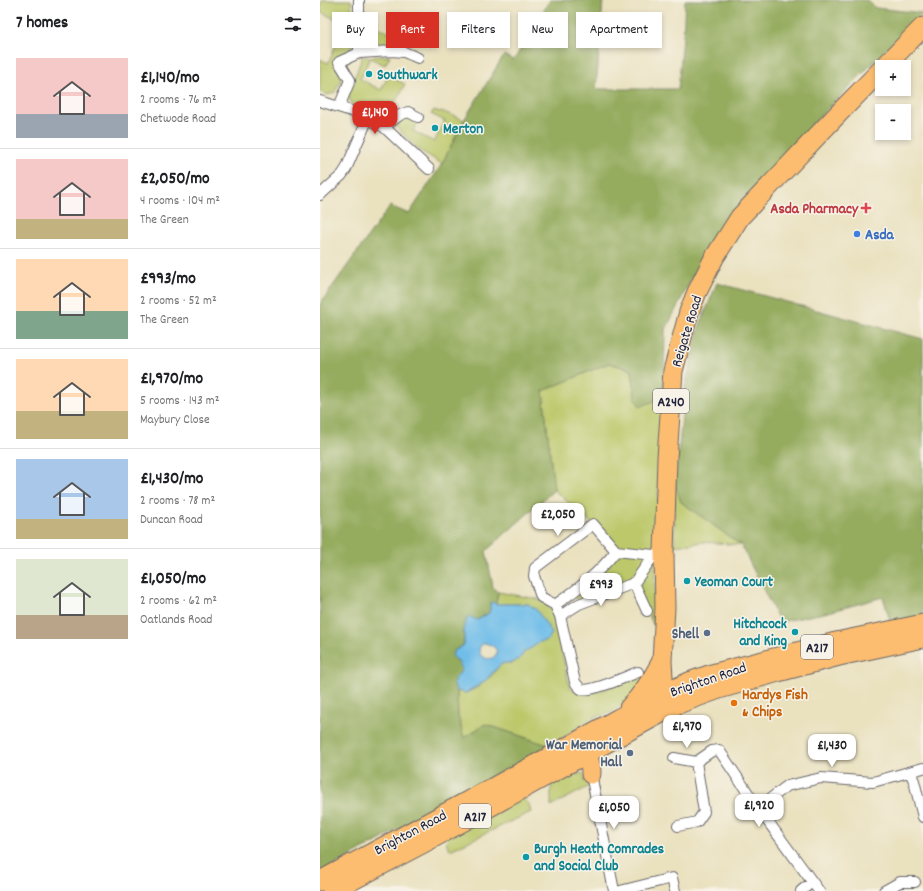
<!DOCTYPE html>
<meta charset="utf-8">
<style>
:root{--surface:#fff;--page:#f2f2f2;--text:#202124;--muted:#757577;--line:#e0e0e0;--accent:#d93025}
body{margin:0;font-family:Dekko,sans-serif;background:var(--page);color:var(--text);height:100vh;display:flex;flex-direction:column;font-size:15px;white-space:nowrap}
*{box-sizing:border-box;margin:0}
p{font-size:13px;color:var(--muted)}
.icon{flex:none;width:22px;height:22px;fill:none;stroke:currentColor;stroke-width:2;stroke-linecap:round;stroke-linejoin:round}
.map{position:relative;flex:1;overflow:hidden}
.panel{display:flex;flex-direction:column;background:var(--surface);width:320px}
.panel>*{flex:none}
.banner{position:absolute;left:12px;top:12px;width:380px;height:36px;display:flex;gap:8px}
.controls{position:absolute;left:555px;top:60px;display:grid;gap:8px}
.controls a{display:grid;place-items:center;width:36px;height:36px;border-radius:0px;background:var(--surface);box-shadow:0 2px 6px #0003;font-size:20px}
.price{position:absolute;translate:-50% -34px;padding:0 9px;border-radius:8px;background:#fff;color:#222;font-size:13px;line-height:26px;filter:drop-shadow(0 1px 2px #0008)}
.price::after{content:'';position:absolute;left:50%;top:24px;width:12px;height:9px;margin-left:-6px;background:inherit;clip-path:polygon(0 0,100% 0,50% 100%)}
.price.current{background:var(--accent);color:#fff}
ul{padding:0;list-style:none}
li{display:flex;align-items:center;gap:12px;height:100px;padding:0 16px}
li+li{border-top:1px solid var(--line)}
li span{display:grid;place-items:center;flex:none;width:112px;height:80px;border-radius:0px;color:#555}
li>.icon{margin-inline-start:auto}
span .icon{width:48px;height:48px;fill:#fffc;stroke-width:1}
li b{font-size:17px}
h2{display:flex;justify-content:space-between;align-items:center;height:48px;padding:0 16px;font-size:17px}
.tag{padding:0 14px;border-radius:0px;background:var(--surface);box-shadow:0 2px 6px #0003;font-size:14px;line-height:36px}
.tag.current{background:var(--accent);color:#fff}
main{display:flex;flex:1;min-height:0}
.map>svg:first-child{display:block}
.green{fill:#bcc86a;stroke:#6f7552}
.forest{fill:#95ac5e;stroke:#5c674c}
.water{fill:#70bde9;stroke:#497092;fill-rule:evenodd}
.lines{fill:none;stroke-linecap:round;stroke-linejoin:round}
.street-casing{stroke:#686569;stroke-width:12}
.highway-casing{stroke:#686569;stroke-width:21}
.street{stroke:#fff;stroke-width:10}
.highway{stroke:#fcbd6f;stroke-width:19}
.culture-dot{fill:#0f9aa8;stroke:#f7f3e8;stroke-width:1.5}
.health-dot{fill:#e0444e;stroke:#f7f3e8;stroke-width:1.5}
.shop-dot{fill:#3f7fe0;stroke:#f7f3e8;stroke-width:1.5}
.service-dot{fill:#5c6f8a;stroke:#f7f3e8;stroke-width:1.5}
.food-dot{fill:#e8710a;stroke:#f7f3e8;stroke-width:1.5}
.labels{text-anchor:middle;stroke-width:3;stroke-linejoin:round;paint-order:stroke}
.shield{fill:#f7f3e8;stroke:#62616f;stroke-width:1}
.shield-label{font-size:14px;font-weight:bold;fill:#22223b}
.culture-label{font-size:15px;font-weight:bold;fill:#0d838f;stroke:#f7f3e8;text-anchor:start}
.health-label{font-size:15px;font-weight:bold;fill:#be3a42;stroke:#f7f3e8;text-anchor:end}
.shop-label{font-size:15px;font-weight:bold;fill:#366cbe;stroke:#f7f3e8;text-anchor:start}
.street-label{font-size:15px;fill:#22223b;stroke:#f7f3e8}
.service-label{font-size:15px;font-weight:bold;fill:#4e5e75;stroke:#f7f3e8;text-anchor:end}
.food-label{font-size:15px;font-weight:bold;fill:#c56008;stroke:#f7f3e8;text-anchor:start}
</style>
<main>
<section class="panel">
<h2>7 homes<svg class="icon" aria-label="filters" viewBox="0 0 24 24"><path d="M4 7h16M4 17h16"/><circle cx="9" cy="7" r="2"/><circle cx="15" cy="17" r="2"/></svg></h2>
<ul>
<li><span style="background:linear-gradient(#f6c9c9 70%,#9aa5b1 0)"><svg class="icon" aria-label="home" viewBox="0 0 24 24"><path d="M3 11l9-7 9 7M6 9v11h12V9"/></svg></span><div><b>£1,140/mo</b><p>2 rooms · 76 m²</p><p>Chetwode Road</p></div></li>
<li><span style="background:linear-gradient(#f6c9c9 75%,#c2b280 0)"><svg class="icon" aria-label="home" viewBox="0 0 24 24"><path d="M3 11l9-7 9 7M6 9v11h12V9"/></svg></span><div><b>£2,050/mo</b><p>4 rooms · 104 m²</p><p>The Green</p></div></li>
<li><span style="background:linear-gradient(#ffd9b3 65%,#7fa58c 0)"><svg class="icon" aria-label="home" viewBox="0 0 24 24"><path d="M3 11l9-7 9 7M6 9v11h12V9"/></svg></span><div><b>£993/mo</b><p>2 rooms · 52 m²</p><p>The Green</p></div></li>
<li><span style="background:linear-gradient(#ffd9b3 65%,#c2b280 0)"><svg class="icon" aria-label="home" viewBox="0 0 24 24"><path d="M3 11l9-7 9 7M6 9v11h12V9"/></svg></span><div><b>£1,970/mo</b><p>5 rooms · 143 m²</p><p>Maybury Close</p></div></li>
<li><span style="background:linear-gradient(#a9c7e8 75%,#c2b280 0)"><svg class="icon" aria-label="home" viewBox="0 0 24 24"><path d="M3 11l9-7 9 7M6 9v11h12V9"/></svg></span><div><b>£1,430/mo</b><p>2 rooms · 78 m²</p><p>Duncan Road</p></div></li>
<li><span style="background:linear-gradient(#dfe7d0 70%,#b9a48a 0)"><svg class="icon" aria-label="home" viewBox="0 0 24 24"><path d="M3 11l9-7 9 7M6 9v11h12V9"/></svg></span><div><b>£1,050/mo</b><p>2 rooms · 62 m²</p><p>Oatlands Road</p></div></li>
</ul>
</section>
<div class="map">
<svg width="603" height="891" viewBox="0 0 603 891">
<rect width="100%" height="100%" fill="#f7f3e8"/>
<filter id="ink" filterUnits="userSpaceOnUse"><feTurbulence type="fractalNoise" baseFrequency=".025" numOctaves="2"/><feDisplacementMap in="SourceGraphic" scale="8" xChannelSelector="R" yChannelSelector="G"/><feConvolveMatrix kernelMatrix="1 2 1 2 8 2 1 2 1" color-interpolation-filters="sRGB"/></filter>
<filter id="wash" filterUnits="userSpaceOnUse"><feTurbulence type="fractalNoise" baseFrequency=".012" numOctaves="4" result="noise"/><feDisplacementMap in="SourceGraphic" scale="16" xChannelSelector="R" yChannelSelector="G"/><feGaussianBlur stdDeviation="0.9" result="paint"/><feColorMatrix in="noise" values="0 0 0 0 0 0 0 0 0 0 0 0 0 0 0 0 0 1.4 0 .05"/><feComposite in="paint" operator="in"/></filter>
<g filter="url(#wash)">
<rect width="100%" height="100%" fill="#eae1bf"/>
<path class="green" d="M3,0h28c1,13 3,31 1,44 -2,14 -10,37 -18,49l-6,2 -8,-3v-33l8,4 4,-8v-2l14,-29 -26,-12v-6z
M43,20l45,22 -3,7 -31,-1 -9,-3 -2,-5z
M70,56l-5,9 -15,-7 -10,21 21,11 7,-14 17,8c-5,10 -14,30 -26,29 -6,0 -21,-7 -27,-9l-4,-8 14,-39z
M114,110l6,2 1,-1 23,9 -22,44 -24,-15 -27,-27 9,-7 19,5 -6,11 21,11 11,-21 -14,-7z
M289,363l23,7 3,27 29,-15 -9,180 -1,64 -20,-43 -55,21 -6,-11 43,-42 -23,-27 -39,-34 -11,-99z
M355,484l6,18 60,43 -36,-3 -31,4z
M178,592l40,7 14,11 18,78 16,7 44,-15 20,-9 -11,20 -28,22 -17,4 -44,29 -65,-22 -21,14 -6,-22 -1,-25 9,2 12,-6 14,-12 8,-10 4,-2h9l8,-6 3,-5 9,-5 6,-5 9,-2 -19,-36h-33z
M263,773l7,13 -39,20v-23l6,-4z
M199,795l10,9 2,8 -81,38 -4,-8 4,-9z"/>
<path class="forest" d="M230,0h53l-7,89h82l5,-51 2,-38h182l9,8 47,5v1l-21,19 -92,94 -61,67 -38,46 -46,91 -1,51 -10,19 -14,6 -5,-10 -3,-27 -23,-7 -66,28 11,99 -68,61 7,36 5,5 -2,12 -6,5 -1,4 -25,14v18l-10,6 3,9 5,9 -2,5 -7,9 4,8 1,25 6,22 21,-14 65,22 -230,127v-569l70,-98 19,8 33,-50 22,-44 40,-65 10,5z
M397,283l206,56v279l-32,6 -8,-27 -54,15 -49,10 -13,-25 -26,-52 -60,-43 -6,-18 10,-96 14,-61z"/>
<path class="water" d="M173,602l3,2h32l8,5 16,24 -4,7 -9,2 -6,5 -9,5 -3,5 -8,6h-9l-4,2 -16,17 -18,11 -9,-2 -4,-8c3,-7 6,-8 9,-14l-5,-9 -5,-4 2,-5 10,-6v-18l4,-11 9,4 12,-7 1,-4v-5zM165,643c6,2 10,3 12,9 -2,7 -7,7 -13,6l-4,-4 -1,-5 2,-4z"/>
</g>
<g filter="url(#ink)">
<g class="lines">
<g class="street-casing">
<path id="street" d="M39,53l33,-2 12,1 14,6
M0,101l34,11 30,15 45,42
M19,107l11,-27 -11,-18 20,-9v-53
M64,127l16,-12 8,-3 10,5
M0,195l22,-20 4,-6 22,-51
M296,551l38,4
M314,583l13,28
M235,605c23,-16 44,-32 61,-54l-23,-27 -58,44 -1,8 7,21 14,8 5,11 15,66c1,2 4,5 6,7 9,4 47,-13 57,-17
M240,616l19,-12 55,-21 20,-28 10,-3
M354,758l22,4
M590,772l4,9 9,36
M271,774l23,117
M438,808l29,-22 34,-8 52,4 50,-14
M358,826l19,-4 7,-10 -8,-50 16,-11 7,-1 39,58 61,83
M300,891l52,-13 3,13
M481,891l11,-9
M564,891l16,-9h15"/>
</g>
<g class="highway-casing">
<path id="highway" d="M564,67l39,-40
M309,708c14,-14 24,-30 33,-47
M347,710v-5l-3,-11 -2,-33 3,-53 -1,-56 3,-94 6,-87 16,-59 8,-20 17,-34 26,-41 98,-103 44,-45
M257,748c11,5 14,14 14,26
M0,881l231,-125 68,-38 55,-29 15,-7 23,-8 124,-32 87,-18
M12,891l103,-54 151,-83 92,-50 41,-15 59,-17 61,-16 84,-18"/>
</g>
<use href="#street" class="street"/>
<use href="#highway" class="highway"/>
</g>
</g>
<g class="culture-dot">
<circle cx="49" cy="74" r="4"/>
<circle cx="115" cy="128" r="4"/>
<circle cx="367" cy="581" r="4"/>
<circle cx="475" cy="632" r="4"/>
<circle cx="206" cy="857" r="4"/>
</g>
<path class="health-dot" d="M544 202h4v4h4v4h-4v4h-4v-4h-4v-4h4z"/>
<circle class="shop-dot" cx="537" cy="234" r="4"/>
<g class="service-dot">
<circle cx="387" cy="633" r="4"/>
<circle cx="310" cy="753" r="4"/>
</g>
<circle class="food-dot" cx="414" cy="703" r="4"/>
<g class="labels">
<g class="shield">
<rect x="333" y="389" width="36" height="24" rx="3"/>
<rect x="481" y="635" width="32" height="24" rx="3"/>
<rect x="139" y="804" width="32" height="24" rx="3"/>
</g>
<g class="shield-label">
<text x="351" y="406">A240</text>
<text x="497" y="652">A217</text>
<text x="155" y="821">A217</text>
</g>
<g class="culture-label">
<text x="57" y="79">Southwark</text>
<text x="123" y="133">Merton</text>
<text x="375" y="586">Yeoman Court</text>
<text x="467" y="628" text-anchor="end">Hitchcock<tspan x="467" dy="17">and King</tspan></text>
<text x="214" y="853">Burgh Heath Comrades<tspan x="214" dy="17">and Social Club</tspan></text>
</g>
<g class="health-label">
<text x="538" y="213">Asda Pharmacy</text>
</g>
<g class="shop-label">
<text x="545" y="239">Asda</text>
</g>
<g class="street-label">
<text transform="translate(366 331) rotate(-73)" y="5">Reigate Road</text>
<text transform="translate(388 679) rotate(-19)" y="5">Brighton Road</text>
<text transform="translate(90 832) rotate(-28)" y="5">Brighton Road</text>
</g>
<g class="service-label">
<text x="379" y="638">Shell</text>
<text x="302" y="749">War Memorial<tspan x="302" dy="17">Hall</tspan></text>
</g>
<g class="food-label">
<text x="422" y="699">Hardys Fish<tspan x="422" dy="17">&amp; Chips</tspan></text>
</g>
</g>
</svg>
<div class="controls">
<a>+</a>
<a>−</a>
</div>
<b class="price current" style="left:55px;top:135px">£1,140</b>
<b class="price" style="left:238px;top:537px">£2,050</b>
<b class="price" style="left:281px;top:607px">£993</b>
<b class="price" style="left:367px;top:749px">£1,970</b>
<b class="price" style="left:512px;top:768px">£1,430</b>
<b class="price" style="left:439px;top:828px">£1,920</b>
<b class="price" style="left:294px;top:830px">£1,050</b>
<div class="banner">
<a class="tag">Buy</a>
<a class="tag current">Rent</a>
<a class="tag">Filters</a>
<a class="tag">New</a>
<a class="tag">Apartment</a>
</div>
</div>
</main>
